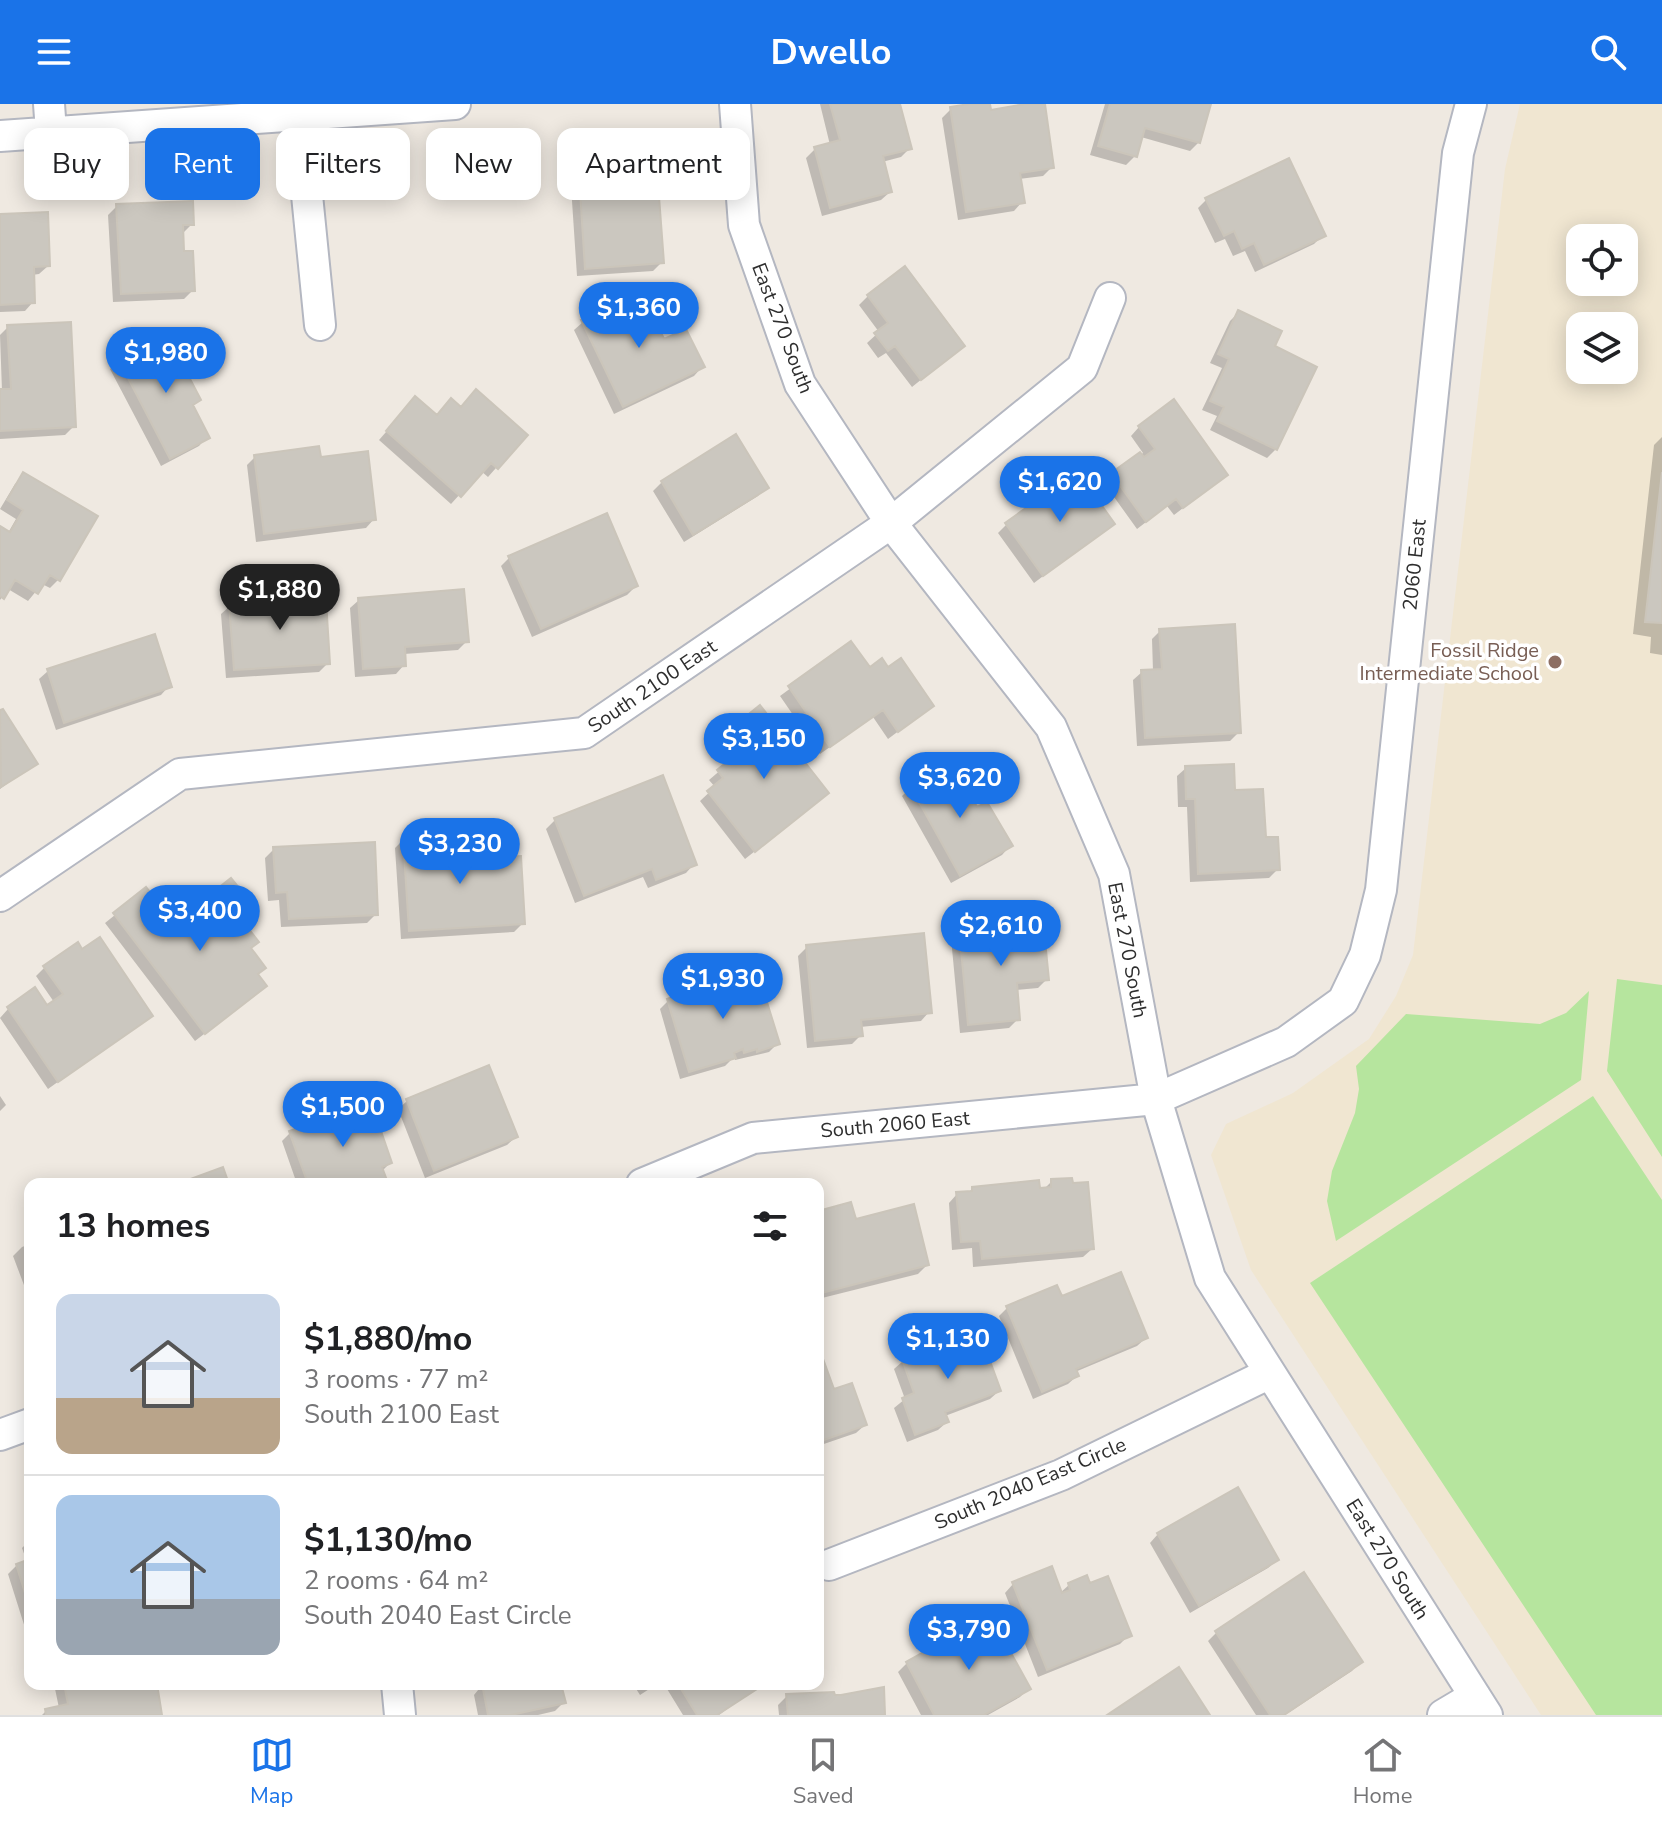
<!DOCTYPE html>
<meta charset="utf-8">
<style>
:root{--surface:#fff;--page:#f6f6f6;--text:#202124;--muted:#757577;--line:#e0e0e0;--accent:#1a73e8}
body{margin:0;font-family:"Nunito Sans",sans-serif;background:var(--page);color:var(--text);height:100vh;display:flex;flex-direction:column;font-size:30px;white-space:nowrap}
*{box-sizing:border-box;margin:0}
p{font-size:26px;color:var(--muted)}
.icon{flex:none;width:44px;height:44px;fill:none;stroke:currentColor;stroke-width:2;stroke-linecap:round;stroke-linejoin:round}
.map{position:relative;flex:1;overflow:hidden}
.panel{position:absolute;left:24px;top:1074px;width:800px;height:512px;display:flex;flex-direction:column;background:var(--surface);border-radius:16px;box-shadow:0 4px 20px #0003}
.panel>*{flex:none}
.top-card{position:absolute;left:24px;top:24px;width:800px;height:72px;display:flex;gap:16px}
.controls{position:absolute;left:1566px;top:120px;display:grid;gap:16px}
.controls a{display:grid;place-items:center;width:72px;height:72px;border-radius:16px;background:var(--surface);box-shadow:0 4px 20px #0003;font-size:40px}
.price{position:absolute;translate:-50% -68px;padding:0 18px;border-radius:28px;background:var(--accent);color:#fff;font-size:26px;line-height:52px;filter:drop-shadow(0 2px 4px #0008)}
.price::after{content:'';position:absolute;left:50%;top:48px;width:24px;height:18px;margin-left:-12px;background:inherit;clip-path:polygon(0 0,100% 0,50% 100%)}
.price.active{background:#222;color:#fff}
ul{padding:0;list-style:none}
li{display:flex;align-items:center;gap:24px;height:200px;padding:0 32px}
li+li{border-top:2px solid var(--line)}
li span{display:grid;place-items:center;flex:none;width:224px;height:160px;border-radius:16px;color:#555}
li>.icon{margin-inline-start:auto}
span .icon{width:96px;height:96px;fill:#fffc;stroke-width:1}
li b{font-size:34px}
h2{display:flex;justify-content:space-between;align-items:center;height:96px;padding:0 32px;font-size:34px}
.chip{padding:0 28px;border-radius:16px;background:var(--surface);box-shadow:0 4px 20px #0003;font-size:28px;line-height:72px}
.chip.active{background:var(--accent);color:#fff}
header{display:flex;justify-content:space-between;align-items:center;height:104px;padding:0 32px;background:var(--accent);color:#fff;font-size:36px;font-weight:700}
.dock{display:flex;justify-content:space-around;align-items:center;height:112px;border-top:2px solid var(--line);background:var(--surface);font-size:22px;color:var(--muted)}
.dock a{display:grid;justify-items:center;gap:4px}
.dock .active{color:var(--accent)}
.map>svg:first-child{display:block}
.education{fill:#f0e6d1;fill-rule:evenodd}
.green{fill:#b6e59e}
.shadow{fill:#0003}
.building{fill:#cbc7bf;stroke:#cbc5ba;stroke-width:2}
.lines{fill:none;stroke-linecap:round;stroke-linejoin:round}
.street-casing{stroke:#b4b7c1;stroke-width:34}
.street{stroke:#fff;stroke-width:30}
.education-dot{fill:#8d6e63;stroke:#fff;stroke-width:3}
.labels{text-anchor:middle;stroke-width:7;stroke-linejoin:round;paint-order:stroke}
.street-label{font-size:20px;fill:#2e2e2e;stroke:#fff}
.education-label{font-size:20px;fill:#785e54;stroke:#fff;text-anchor:end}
</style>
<header><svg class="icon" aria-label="menu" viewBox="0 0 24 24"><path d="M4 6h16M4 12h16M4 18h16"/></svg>Dwello<svg class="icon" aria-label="search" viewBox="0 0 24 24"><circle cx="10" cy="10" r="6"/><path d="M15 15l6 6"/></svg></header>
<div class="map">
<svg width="1662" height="1611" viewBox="0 0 1662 1611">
<rect width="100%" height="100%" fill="#efe9e1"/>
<path class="education" d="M1520,0h142v1611h-121l-290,-445 -40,-115 15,-31 67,-31 76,-54 27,-43 17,-41 92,-786zM1580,134h44v44h-44zM1580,222h44v44h-44z"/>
<path class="green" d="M1617,875l45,6v172l-55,-86z
M1589,887l-8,89 -245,161 -9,-40 5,-30 23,-58 4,-24 -3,-23 50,-52 134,10 26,-11z
M1593,992l69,104v515h-66l-286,-432z"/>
<path class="shadow" d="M820,0h78l12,44 -9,9 -19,5 8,30 -9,8 -59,16 -16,-58 9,-9 15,-4z
M988,0l1,8 53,-8 10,63 -9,9 -24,3 3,23 -8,9 -56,9 -16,-102 9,-9z
M1105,0h104l-10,38 -9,9 -49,-14 -6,19 -9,9 -36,-10z
M580,73l82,85 -9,9 -76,5 -6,-90z
M1207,95l116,36 -9,9 -59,28 -10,-21 -12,5 -8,-17 -10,4 -17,-35z
M117,102l75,18 -9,9 -1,20 11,37 -9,9 -71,3 -5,-87z
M0,112l48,50 -9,8 -7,1 1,27 -8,9 -25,1z
M868,192l95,50 -51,41 -26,-34 -8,5 -11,-15 12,-11 -20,-27z
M1238,209l34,34 4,102 -9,9 -57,-28 7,-14 -15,-6 20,-42 -12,-5 20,-42z
M583,218l119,45 -8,9 -80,38 -40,-84z
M8,223l66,99 -9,9 -65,4v-48h2l-2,-56z
M119,256l80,40 -7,7 15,30 -8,9 -38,20 -51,-97z
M407,304l29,9 25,-8 64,26 -37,42 -7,-6 -30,33 -72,-64z
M1139,323l87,48 -52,40 -7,-9 -30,23 -33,-46 39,-30 -12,-17z
M1662,333v218l-12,-2 1,-16 -18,-3 21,-189z
M255,353l64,2 55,60 -8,9 -110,14 -9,-77z
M24,371l34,105 -8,8 -8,-4 -14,17 -20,-12 -8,11v-72l8,5 8,-14 -16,-10 15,-25z
M662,378l104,5 -8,9 -74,46 -31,-51z
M1112,420l-78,59 -36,-50 8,-8z
M509,454l127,28 -9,9 -95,42 -31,-71z
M266,487l28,13 34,59 -9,9 -93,6 -5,-64 9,-8 27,-2v-4z
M359,496l107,42 -8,8 -54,4v11l-8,9 -41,3 -5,-69z
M1160,527l79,101 -9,9 -93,5 -4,-66 9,-8 11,-1 -1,-32z
M851,540l18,26h19l44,36 -44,33 -15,-22 -53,37 -40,-58z
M48,567l121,15 -8,9 -105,35 -17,-51z
M2,607l33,52 -35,26v-76z
M724,632l94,65 -73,58 -45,-58 15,-14 -6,-7 21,-18 -14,-17z
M951,661l25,45 34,36 -8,9 -51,28 -49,-87 9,-9z
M1186,664l47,24 31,47 14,30 -9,9 -79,4 -3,-75h-9l-1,-31z
M555,716l139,44 -8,9 -38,15 -5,-11 -68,26 -29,-74z
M404,735l79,21 40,63 -9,9 -113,7 -6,-91z
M274,745l102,65 -9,9 -86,4 -2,-27 -11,1 -3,-43z
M146,786l34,44 22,-17 -6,-7 9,-9 34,5 17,69v19l-61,47 -90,-118z
M960,825l87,50 -9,9 -23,2 3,29 -9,9 -49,5 -9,-95z
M807,843l122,65 -8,9 -61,6 1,8 -9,9 -45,4 -9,-92z
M45,863l106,48 -103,74 -48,-71 8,-9 38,-2 8,-5 -18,-26z
M668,897l110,42 -9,9 -34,8v-4l-10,10 -45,13 -20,-70z
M0,992l6,9 -6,6z
M407,997l109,36 -9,8 -82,33 -27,-69z
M290,1029l100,30 -9,9 4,10 -88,2 -15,-43z
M1052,1077l40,68 -9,8 -110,10 -1,-19 -20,2 -3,-47 8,-9 11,-1 4,-4 71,1z
M818,1109l36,8 73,44 -9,9 -100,25z
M30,1140v57l-17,-45 9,-9z
M1061,1195l85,39 -9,8 -62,26 2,4 -9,8 -35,15 -34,-83 9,-9z
M818,1256l14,32 33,33 -9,8 -38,13z
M903,1257l96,30 -9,8 -45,17 2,6 -9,8 -31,12 -13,-34 11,-9 -11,-30z
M1158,1430l119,26 -9,8 -78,45 -40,-70z
M30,1436v90l-4,1 -18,-57 9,-9 10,-3 -5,-14z
M1013,1480l47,9 10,-9 59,51 -9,9 -82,33 -33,-84z
M1217,1528l143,30 -8,9 -67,44h-29l-48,-74z
M907,1559l121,26 -8,8 -32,18h-67l-23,-43z
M54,1580h101l5,31h-118l4,-4 13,-3z
M483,1580h76l4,19 -8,8 -17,4h-60l-4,-20z
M633,1580h24l-17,11z
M664,1580h87l3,5 -35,26h-36z
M787,1592l46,2 50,17h-104l-1,-10z"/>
<path class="building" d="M830,0h70l12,45 -29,7 9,36 -62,16 -16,-61 26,-7z
M969,0h21l1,6 34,-6h20l9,64 -34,5 5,30 -59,9 -16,-105z
M1110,0h101l-11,39 -55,-15 -8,29 -39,-11z
M1289,54l37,78 -62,29 -10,-22 -12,6 -8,-18 -10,5 -19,-38z
M657,66l7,93 -79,6 -6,-94z
M193,97l1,24h-11l1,26h9l2,40 -74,3 -5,-90z
M48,108l2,54 -16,1 1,36 -35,2v-91z
M905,162l60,80 -44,34 -26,-34 -7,5 -14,-18 14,-10 -21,-28z
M642,187l22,48 22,-10 19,38 -82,40 -42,-87z
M1238,206l44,21 -7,15 42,21 -40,83 -60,-29 7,-14 -14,-6 19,-42 -11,-5z
M71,218l5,105 -76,4v-42h11l-4,-64z
M166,229l35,67 -8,5 17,33 -40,21 -52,-100z
M476,285l52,46 -30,34 -7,-6 -30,34 -75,-66 29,-35 22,19 14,-17 10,9z
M1174,295l54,76 -45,33 -7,-9 -30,23 -35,-49 29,-21 4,5 11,-8 -17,-23z
M736,330l33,54 -76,47 -32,-54z
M319,342l2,11 47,-6 8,69 -112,14 -10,-79z
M1077,367l38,53 -72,52 -38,-53z
M23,368l75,44 -38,65 -10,-6 -12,19 -23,-14 -11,19 -4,-3v-70l10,6 13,-22 -16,-10z
M1662,368v151l-17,-1z
M607,409l31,73 -97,43 -33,-73z
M296,483v14l30,-1 4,64 -96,6 -5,-66 37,-2 -1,-13z
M464,485l5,53 -64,5 1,19 -43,3 -5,-71z
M1235,520l6,109 -96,5 -4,-68 21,-1 -3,-40z
M155,530l17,53 -108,36 -17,-54z
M851,537l19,26 12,-9 6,9 13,-9 33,48 -36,26 -15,-22 -53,37 -42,-61z
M760,601l69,88 -74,59 -48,-61 16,-13 -6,-8 21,-17 -15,-18z
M3,605l35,55 -37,23 -1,-77z
M952,658l25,45 10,-5 26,44 -53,30 -50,-90z
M1234,660l1,26 28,-1 3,48h12l2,33 -82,4 -3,-75h-9l-1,-33z
M663,671l34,90 -41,15 -4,-11 -68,27 -30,-78z
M450,730l1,15 33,-2 1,11 36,-2 4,68 -116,7 -6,-94z
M375,738l3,73 -89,4 -2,-27 -11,1 -3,-46z
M231,774l17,21 -7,6 9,13 -6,5 15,19 -8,6 15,20 -8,6 9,12 -62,48 -92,-121 33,-26 34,44 30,-23 -7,-8z
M1043,816l6,60 -32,3 3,37 -52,5 -9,-97z
M924,829l8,80 -71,7 2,16 -48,5 -9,-96z
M100,833l53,79 -95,66 -51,-75 28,-20 12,18 16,-11 -20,-28 35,-24 4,7z
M757,866l23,74 -23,8v-3l-13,4 -1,-4 -9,4 2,5 -47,14 -22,-73z
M489,961l29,72 -84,34 -28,-72z
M371,998l21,61 -10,4 6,16 -80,1 -19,-53z
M223,1063l6,17h-52z
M1072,1074l1,5 15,-1 6,67 -112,10 -2,-18 -19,1 -5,-50 16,-1v-4l67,-7 1,8 11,-1v-8z
M851,1098l5,17 58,-15 15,61 -111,29v-83z
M1121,1168l27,66 -72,31 3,7 -37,16 -36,-86 51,-21 5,11z
M979,1227l22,60 -56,21 4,10 -34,13 -13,-37 12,-5 -12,-34z
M822,1252l12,33 18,-6 15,42 -49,17v-85z
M1238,1383l41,73 -80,46 -42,-73z
M30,1455v50l-14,-45z
M1052,1462l10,27 8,-3 -2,-7 19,-8 3,8 18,-7 24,60 -85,34 -35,-88z
M1304,1468l59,90 -79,53h-14l-55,-84z
M990,1511l41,74 -47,26h-50l-28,-53z
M1179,1563l31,48h-103z
M64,1580h93l5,31h-116l-1,-6 23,-5z
M482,1580h79l5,19 -55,12h-23z
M678,1580h75l4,5 -40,26h-20z
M884,1583l1,28h-97l-2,-21 48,-2 1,3h6z"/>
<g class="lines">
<g class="street-casing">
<path id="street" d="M49,0l2,28
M735,0l9,121 56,159 91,139 160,204 63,147 42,225 54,179 277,437
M299,11l21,210
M0,32l455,-32
M0,792l180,-122 404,-41 307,-210 191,-155 28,-70
M642,1080l111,-46 403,-39 130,-57 57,-41 22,-46 16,-65 77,-737 13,-49
M0,1331l30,-11
M829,1461l232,-90 209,-102
M397,1580l3,31
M1443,1611l32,-19"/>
</g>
<use href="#street" class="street"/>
</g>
<circle class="education-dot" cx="1555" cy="558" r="8"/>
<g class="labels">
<g class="street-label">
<text transform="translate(783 224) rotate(69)" y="7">East 270 South</text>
<text transform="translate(1414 461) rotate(-84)" y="7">2060 East</text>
<text transform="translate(652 582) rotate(-34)" y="7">South 2100 East</text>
<text transform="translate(1128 846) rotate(79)" y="7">East 270 South</text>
<text transform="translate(895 1020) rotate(-5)" y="7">South 2060 East</text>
<text transform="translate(1030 1379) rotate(-23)" y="7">South 2040 East Circle</text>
<text transform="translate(1388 1455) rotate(58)" y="7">East 270 South</text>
</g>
<g class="education-label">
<text x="1539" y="553">Fossil Ridge<tspan x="1539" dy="23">Intermediate School</tspan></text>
</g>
</g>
</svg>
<div class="controls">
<a><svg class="icon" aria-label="locate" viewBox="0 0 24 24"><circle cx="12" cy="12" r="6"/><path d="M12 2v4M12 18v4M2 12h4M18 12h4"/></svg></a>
<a><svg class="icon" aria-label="layers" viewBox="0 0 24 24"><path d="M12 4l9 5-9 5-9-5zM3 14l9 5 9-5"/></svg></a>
</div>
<b class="price" style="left:639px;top:246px">$1,360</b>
<b class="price" style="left:166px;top:291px">$1,980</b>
<b class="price" style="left:1060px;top:420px">$1,620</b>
<b class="price active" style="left:280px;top:528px">$1,880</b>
<b class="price" style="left:764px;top:677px">$3,150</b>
<b class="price" style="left:960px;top:716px">$3,620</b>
<b class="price" style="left:460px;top:782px">$3,230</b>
<b class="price" style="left:200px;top:849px">$3,400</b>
<b class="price" style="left:1001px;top:864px">$2,610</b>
<b class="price" style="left:723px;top:917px">$1,930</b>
<b class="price" style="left:343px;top:1045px">$1,500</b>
<b class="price" style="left:948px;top:1277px">$1,130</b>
<b class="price" style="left:969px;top:1568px">$3,790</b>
<div class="top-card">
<a class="chip">Buy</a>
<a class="chip active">Rent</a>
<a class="chip">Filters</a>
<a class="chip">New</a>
<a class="chip">Apartment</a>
</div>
<section class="panel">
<h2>13 homes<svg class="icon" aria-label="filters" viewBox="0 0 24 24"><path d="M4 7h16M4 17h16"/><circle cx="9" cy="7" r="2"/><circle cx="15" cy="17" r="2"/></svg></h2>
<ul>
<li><span style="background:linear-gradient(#c9d6e8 65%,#b9a48a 0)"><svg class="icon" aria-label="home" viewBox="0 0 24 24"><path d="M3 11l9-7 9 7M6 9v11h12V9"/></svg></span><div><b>$1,880/mo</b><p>3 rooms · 77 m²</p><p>South 2100 East</p></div></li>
<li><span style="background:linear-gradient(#a9c7e8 65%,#9aa5b1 0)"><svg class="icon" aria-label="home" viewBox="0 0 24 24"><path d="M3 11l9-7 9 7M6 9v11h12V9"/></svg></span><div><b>$1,130/mo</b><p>2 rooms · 64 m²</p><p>South 2040 East Circle</p></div></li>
</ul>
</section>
</div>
<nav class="dock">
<a class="active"><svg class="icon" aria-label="map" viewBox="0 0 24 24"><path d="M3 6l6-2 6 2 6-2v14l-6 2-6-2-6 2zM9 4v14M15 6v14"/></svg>Map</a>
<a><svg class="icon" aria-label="saved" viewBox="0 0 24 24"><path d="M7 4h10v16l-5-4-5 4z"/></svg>Saved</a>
<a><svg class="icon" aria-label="home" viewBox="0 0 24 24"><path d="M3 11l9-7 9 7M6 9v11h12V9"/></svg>Home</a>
</nav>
